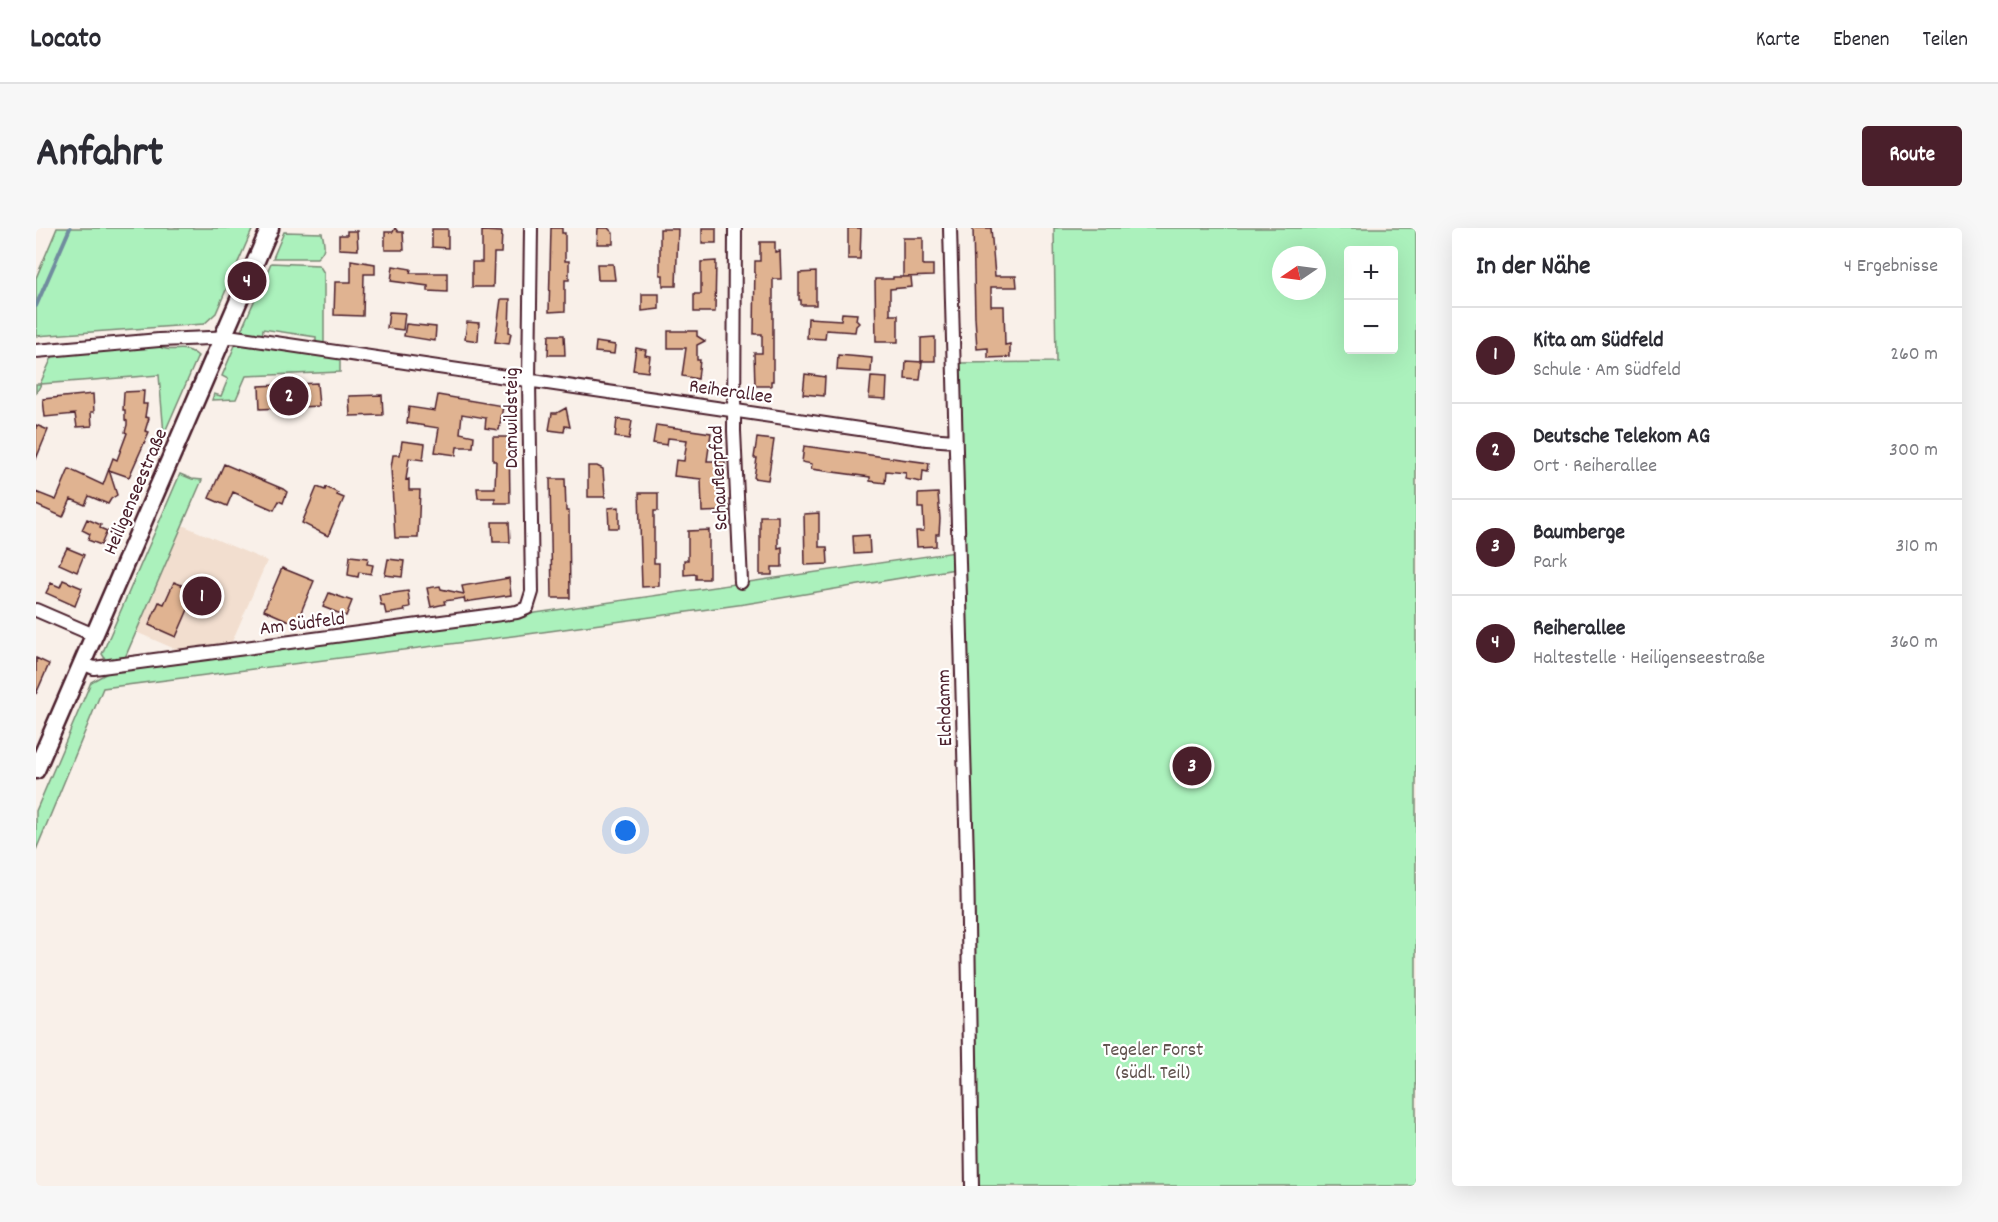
<!DOCTYPE html>
<html lang="de">
<head>
<meta charset="utf-8">
<style>
  :root { --surface:#fff; --page:#f7f7f7; --text:#2b2b33; --muted:#7c7c81; --line:#e1e1e2; --accent:#4a1f2b }
  body { margin:0; font-family:Dekko,sans-serif; background:var(--page); color:var(--text) }
  .controls { position:absolute; right:18px; top:18px; display:grid; overflow:hidden; border-radius:6px; box-shadow:0 6px 24px #0002 }
  .controls button { width:54px; height:54px; display:grid; place-items:center; padding:0; border:0; border-bottom:2px solid var(--line); background:var(--surface); color:var(--text); font:30px sans-serif }
  .compass { position:absolute; left:1236px; top:18px; width:54px; height:54px; border-radius:50%; background:var(--surface); box-shadow:0 6px 24px #0002; rotate:257deg }
  .you { position:absolute; left:590px; top:603px; width:21px; height:21px; margin:-15px; border:4px solid #fff; border-radius:50%; background:#1a73e8; box-shadow:0 0 0 9px #1a73e833 }
  .badge { display:grid; place-items:center; width:39px; height:39px; border-radius:50%; background:var(--accent); color:#fff; font-size:20px; font-weight:700 }
  .pin { position:absolute; translate:-50% -50%; border:3px solid #fff; box-shadow:0 2px 6px #0006 }
  .list { margin:0; padding:0; list-style:none }
  h2 { display:flex; justify-content:space-between; align-items:center; height:78px; margin:0; padding:0 24px; font-size:26px }
  h2 small { font-size:20px; font-weight:400; color:var(--muted) }
  .list li { display:grid; grid-template-columns:39px 1fr auto; gap:18px; align-items:center; box-sizing:border-box; height:96px; padding:0 24px; border-top:2px solid var(--line) }
  .list b { display:block; font-size:22px; white-space:nowrap }
  .list p { margin:0; font-size:20px; white-space:nowrap; color:var(--muted) }
  .list em { font-size:20px; font-style:normal; color:var(--muted) }
  .map { position:relative; flex:none; width:1380px; height:958px; overflow:hidden; border-radius:6px }
  header { display:flex; align-items:center; gap:36px; box-sizing:border-box; height:84px; padding:0 30px; background:var(--surface); border-bottom:2px solid var(--line) }
  header strong { font-size:28px }
  nav { display:flex; gap:33px; margin-inline-start:auto; font-size:21px }
  .intro { display:flex; align-items:center; justify-content:space-between; box-sizing:border-box; height:144px; padding:0 36px }
  h1 { margin:0; font-size:42px }
  .button { padding:15px 27px; border-radius:6px; background:var(--accent); color:#fff; font-size:21px; font-weight:700 }
  main { display:flex; gap:36px; padding:0 36px }
  aside { flex:1; background:var(--surface); border-radius:6px; box-shadow:0 6px 24px #0002 }
  .map>svg:first-child { display:block }
</style>
</head>
<body>
<header>
<strong>Locato</strong>
<nav><a>Karte</a><a>Ebenen</a><a>Teilen</a></nav>
</header>
<div class="intro"><h1>Anfahrt</h1><a class="button">Route</a></div>
<main>
<div class="map">
<svg width="1380" height="958" viewBox="0 0 1380 958">
  <rect width="100%" height="100%" fill="#f9f0e9"/>
  <filter id="ink" filterUnits="userSpaceOnUse"><feTurbulence type="fractalNoise" baseFrequency=".0167" numOctaves="2"/><feDisplacementMap in="SourceGraphic" scale="12" xChannelSelector="R" yChannelSelector="G"/><feConvolveMatrix kernelMatrix="1 2 1 2 8 2 1 2 1" color-interpolation-filters="sRGB"/></filter>
  <g filter="url(#ink)">
    <!-- built -->
    <path fill="#f2decf" d="M146,297L231,333L195,416L146,424L100,404Z"/>
    <!-- green -->
    <path fill="#abf1bc" stroke="#7a8874" stroke-width="1.5" fill-rule="evenodd" d="M21,0H217L180,85L168,96L0,108V50Z
      M1018,0H1380V958H939L923,135L1020,134ZM1312,22H1358V122H1312ZM1245,27H1281V63H1245Z
      M248,4L286,5C289,17 290,22 281,30H237Z
      M235,35L283,37L288,45V119L280,118V109L227,101L226,110L204,105Z
      M200,115L304,130V144L210,148L200,171L176,172L178,166L185,168L192,151L186,148Z
      M120,117C138,128 146,114 162,128L128,206L123,147L5,156L0,166V156H4L18,125Z
      M144,246L156,251L166,252L88,432L71,434L66,426Z
      M919,324V341L709,376L492,406L67,460L0,622V583L55,454L75,443L279,417Z"/>
    <g fill="none" stroke-linecap="round" stroke-linejoin="round">
      <!-- stream -->
      <path stroke="#708c9e" stroke-width="4" d="M0,78L34,0"/>
    </g>
    <!-- building -->
    <path fill="#e0b391" stroke="#4a1f2b" stroke-width="1.5" d="M359,0L362,4H367L368,22H349V4H357Z
      M515,0H526V5H529V33H533V52H529V83L513,84Z
      M562,0H572L577,5V16H561Z
      M666,0H680V15H666Z
      M812,0H825L824,31H812Z
      M937,0H955L959,48H980L981,59H955V78H968L969,117L974,116V129L952,130V120L941,121L939,89Z
      M396,1H412V20L396,19Z
      M624,1H642L640,58H627V47H624Z
      M311,3H321L322,22L303,21V7H311Z
      M446,3L466,4L465,25H458L457,59H436V34H446Z
      M867,10H887V37H897V48L867,49Z
      M724,14H739V24L744,23L745,51H737V153H735V158H719L718,125H726V106H718L719,33H724Z
      M315,32L339,36V46H328L327,88L298,87L299,54H315Z
      M680,33L679,84H658V66H665V34Z
      M561,36H577L579,52H562Z
      M357,38L375,41L374,45H411V64L392,63V58L355,53Z
      M780,44V77H765V72H763V45Z
      M857,49H875L876,59L854,61V87H862V114H840L839,51H857Z
      M606,66H623V81L606,83Z
      M465,71H474L473,104L475,105L473,116L459,114Z
      M353,84L369,85L367,102L351,100Z
      M806,85L821,86L820,92L823,95L820,98L819,104L790,102L789,111L771,110L772,90L805,92Z
      M431,94L443,95L442,113L429,111Z
      M370,96L400,99L399,113L368,108Z
      M632,103H661V108L669,113L661,117V132H664L662,151L646,148L650,120H632Z
      M513,107H528L529,127H512Z
      M899,109V133H885V110Z
      M560,114L579,117L578,126L559,124Z
      M600,120L610,122L609,127L614,128L612,144L597,142Z
      M802,127L836,130L835,144L801,142Z
      M870,133L886,134L884,152L869,151Z
      M769,146L789,149L788,168L767,166Z
      M835,149L851,150L850,171L833,170Z
      M281,155L283,178L224,181L223,158Z
      M108,163L107,176H111L109,189L113,190L109,203L113,204L93,249L73,242L81,267L75,271L72,276L53,268L49,277L35,271L27,289L0,277V264L20,272L33,241L67,257L77,230L81,232L91,205L89,204L91,197V193L89,192V182H87L88,164Z
      M57,166L58,184H55L56,198L41,199L39,186L9,189L7,171Z
      M346,167L347,187L314,188L313,168Z
      M402,167L467,178L463,202L449,200L450,190L426,186L424,205L438,208L437,219H421L420,227L399,224L403,200L371,195L373,179L399,183Z
      M530,180L534,199L529,198L528,204L513,202L516,185H521Z
      M581,191L596,193L593,211L579,209Z
      M0,197L12,202L0,231Z
      M620,197L675,205L671,233H689V245H683V276L693,283L666,284L665,251L638,248L640,232L648,233L651,212L632,210L631,217L617,215Z
      M457,209H473L474,275H459V270H442L441,260H459L460,233H457Z
      M721,210L738,212L732,252L718,250L721,230H718Z
      M366,213L389,216L387,232L373,230L370,252L373,251V262H384L382,310H359L355,240L357,227H364Z
      M768,218L893,235L892,244L887,243L886,254L869,251L870,245L850,243L849,255L834,253V249L775,241L776,236L766,234Z
      M188,236L247,261L251,264L247,275L243,273L238,282L197,264L191,278L173,270Z
      M552,238H561L567,241L569,269H552Z
      M514,251H529L530,283H533L534,370H516Z
      M281,259L289,262L290,259L302,265L301,267L308,270L292,308L266,295Z
      M603,265H622V283H618V335H623V358L606,359Z
      M902,265L904,291L903,306H900V318L881,319L880,303H887L888,301L887,280H882V266Z
      M583,279V300H573L572,280Z
      M783,285V319H791L792,336L769,337L768,286Z
      M724,288H742V320L746,319V339H736V347H724Z
      M51,291L65,297L64,300L71,303L65,317L52,312L54,306L46,302Z
      M456,294H473L474,314H457Z
      M673,302V351H660V346L648,347V332H652V303Z
      M833,307L834,325L818,326L817,308Z
      M31,320L48,327L41,344L23,336Z
      M314,328L332,330L331,336L337,337L335,346L323,344L322,349L312,347Z
      M352,331L368,333L366,349L349,347Z
      M246,340L278,353L260,396L228,382Z
      M473,350L475,367L429,374L428,370L408,373L409,376L395,379L391,360L404,358L405,361L428,366L426,358Z
      M27,352L46,360L39,378L10,365L15,355L24,359Z
      M138,354L160,363L140,409L113,397L123,374L128,376Z
      M372,363L374,379L368,380L369,383L350,386L348,377H345L343,367Z
      M293,365L316,373L310,388L287,379Z
      M0,430L13,436L0,466Z"/>
    <g fill="none" stroke-linecap="round" stroke-linejoin="round">
      <defs>
        <path id="minor" d="M699,0L698,203L705,354
          M914,0L931,632L936,958
          M0,123L123,112L199,109L891,211L919,213
          M0,382L58,407
          M46,435L58,440L481,384L491,380L496,364L493,153L495,0"/>
        <path id="secondary" d="M0,542L234,0"/>
      </defs>
      <!-- minor casing -->
      <use href="#minor" stroke="#4a1f2b" stroke-width="16"/>
      <!-- secondary casing -->
      <use href="#secondary" stroke="#4a1f2b" stroke-width="21"/>
      <!-- minor -->
      <use href="#minor" stroke="#fff" stroke-width="12"/>
      <!-- secondary -->
      <use href="#secondary" stroke="#fff" stroke-width="16"/>
    </g>
  </g>
  <g text-anchor="middle" stroke-width="4.5" stroke-linejoin="round" paint-order="stroke">
    <!-- street labels -->
    <g font-size="20" fill="#4a1f2b" stroke="#fff">
      <text transform="translate(695 162) rotate(8)" y="7">Reiherallee</text>
      <text transform="translate(474 190) rotate(-90)" y="7">Damwildsteig</text>
      <text transform="translate(681 250) rotate(-93)" y="7">Schauflerpfad</text>
      <text transform="translate(98 263) rotate(-67)" y="7">Heiligenseestraße</text>
      <text transform="translate(266 394) rotate(-7)" y="7">Am Südfeld</text>
      <text transform="translate(907 480) rotate(-92)" y="7">Elchdamm</text>
    </g>
    <!-- park labels -->
    <g font-size="20" fill="#62544f" stroke="#fff">
      <text x="1117" y="827">Tegeler Forst<tspan x="1117" dy="23">(südl. Teil)</tspan></text>
    </g>
  </g>
</svg>
<div class="controls">
<button>+</button>
<button>−</button>
</div>
<svg class="compass" viewBox="-18 -18 36 36"><path d="M0-13l5 13h-10z" fill="#e53935"/><path d="M0 13l5-13h-10z" fill="#7c7c81"/></svg>
<div class="you"></div>
<div class="pin badge" style="left:166px;top:368px">1</div>
<div class="pin badge" style="left:253px;top:168px">2</div>
<div class="pin badge" style="left:1156px;top:538px">3</div>
<div class="pin badge" style="left:211px;top:53px">4</div>
</div>
<aside>
<h2>In der Nähe<small>4 Ergebnisse</small></h2>
<ul class="list">
<li><span class="badge">1</span><div><b>Kita am Südfeld</b><p>Schule · Am Südfeld</p></div><em>260 m</em></li>
<li><span class="badge">2</span><div><b>Deutsche Telekom AG</b><p>Ort · Reiherallee</p></div><em>300 m</em></li>
<li><span class="badge">3</span><div><b>Baumberge</b><p>Park</p></div><em>310 m</em></li>
<li><span class="badge">4</span><div><b>Reiherallee</b><p>Haltestelle · Heiligenseestraße</p></div><em>360 m</em></li>
</ul>
</aside>
</main>
</body>
</html>
